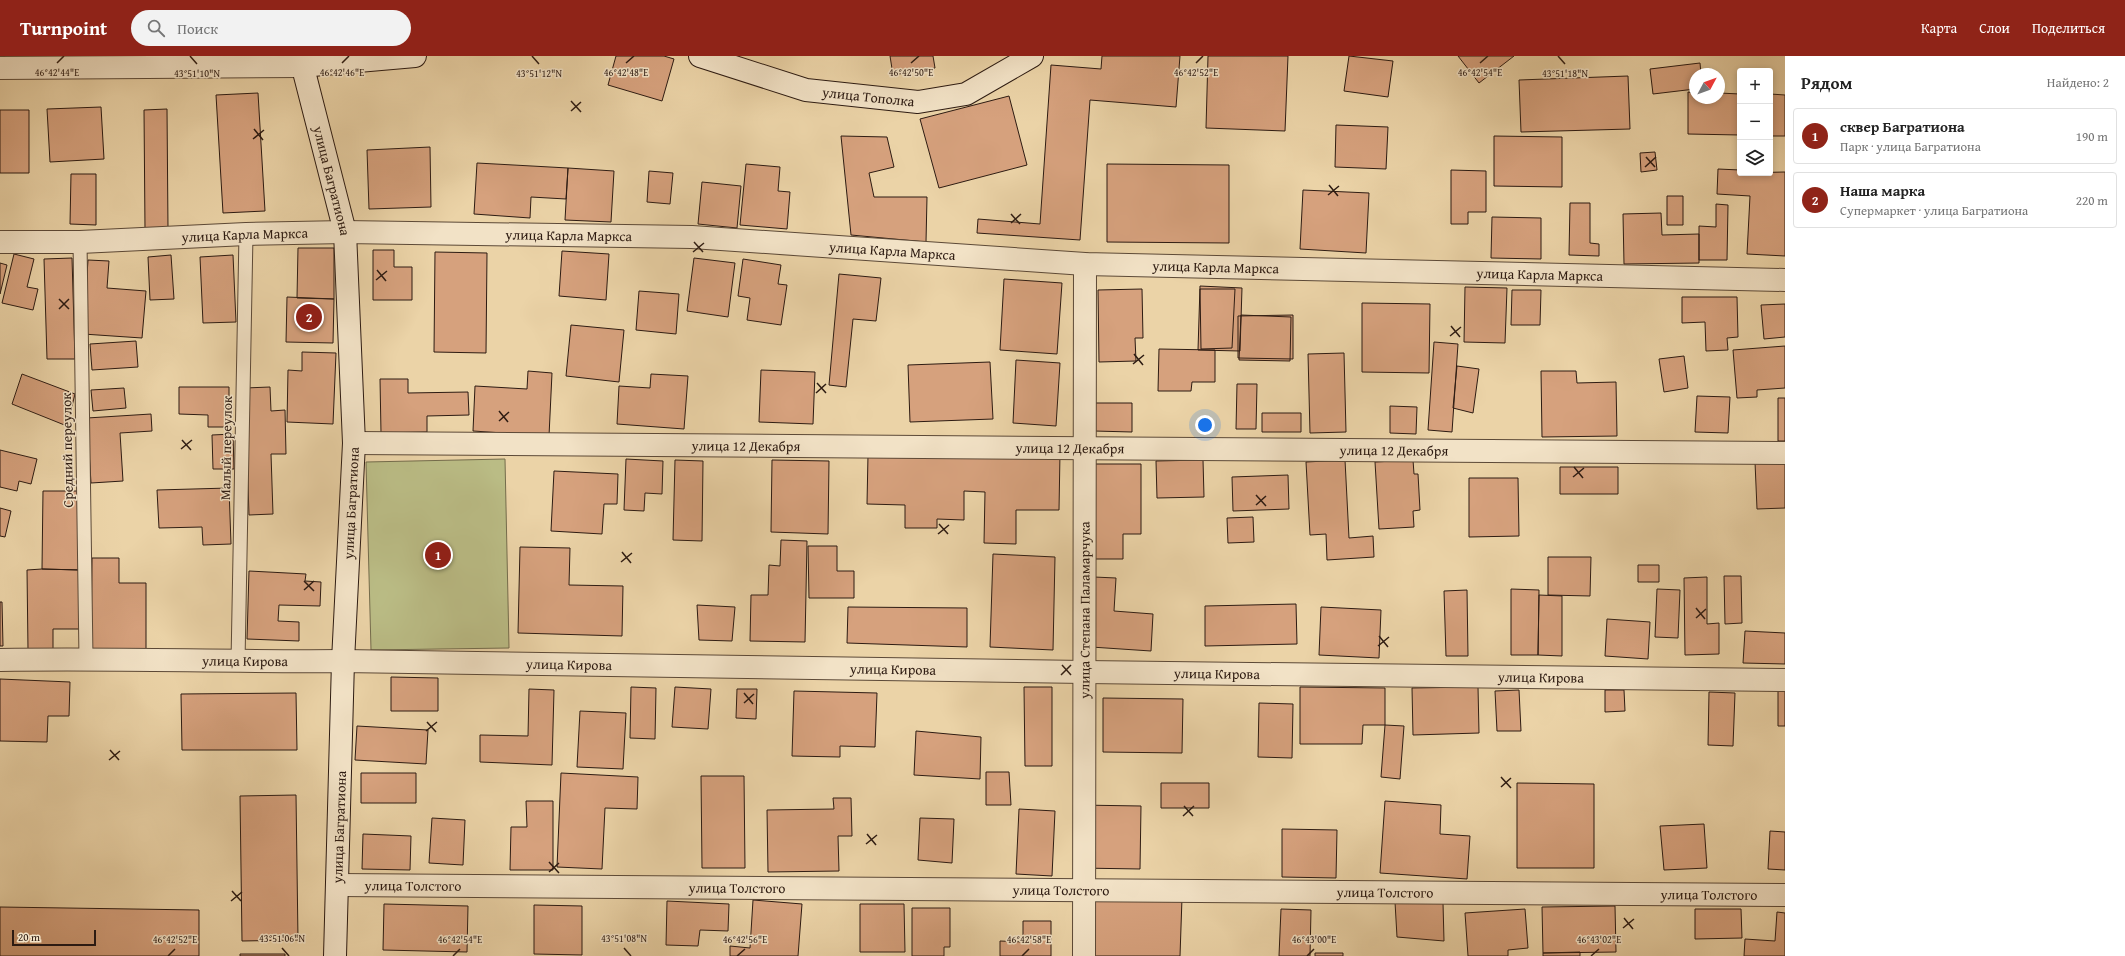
<!DOCTYPE html>
<html lang="ru">
<head>
<meta charset="utf-8">
<style>
  :root { --surface:#fff; --page:#f2f2f2; --text:#222; --muted:#767676; --line:#e0e0e0; --accent:#8f2418 }
  body { margin:0; font-family:"Gentium Book Plus",serif; background:var(--page); color:var(--text) }
  .controls { position:absolute; right:12px; top:12px; display:grid; overflow:hidden; border-radius:4px; box-shadow:0 2px 6px #0003 }
  .controls button { width:36px; height:36px; display:grid; place-items:center; padding:0; border:0; border-bottom:1px solid var(--line); background:var(--surface); color:var(--text); font:20px sans-serif }
  .compass { position:absolute; left:1689px; top:12px; width:36px; height:36px; border-radius:50%; background:var(--surface); box-shadow:0 2px 6px #0003; rotate:49deg }
  .scale { position:absolute; left:12px; bottom:10px; width:84px; box-sizing:border-box; padding-left:4px; border:2px solid #2d1b12; border-top:0; font-size:11px; line-height:14px; white-space:nowrap; color:#2d1b12; -webkit-text-stroke:3px #f2e2c6; paint-order:stroke }
  .you { position:absolute; left:1205px; top:369px; width:14px; height:14px; margin:-10px; border:3px solid #fff; border-radius:50%; background:#1a73e8; box-shadow:0 0 0 6px #1a73e833 }
  .badge { display:grid; place-items:center; width:26px; height:26px; border-radius:50%; background:var(--accent); color:#fff; font-size:13px; font-weight:700 }
  .pin { position:absolute; translate:-50% -50%; border:2px solid #fff; box-shadow:0 1px 4px #0006 }
  .list { margin:0; padding:0; list-style:none }
  h2 { display:flex; justify-content:space-between; align-items:center; height:52px; margin:0; padding:0 16px; font-size:17px }
  h2 small { font-size:13px; font-weight:400; color:var(--muted) }
  .list li { display:grid; grid-template-columns:26px 1fr auto; gap:12px; align-items:center; box-sizing:border-box; height:56px; margin:0 8px 8px; padding:0 8px; border:1px solid var(--line); border-radius:4px }
  .list b { display:block; font-size:15px; white-space:nowrap }
  .list p { margin:0; font-size:13px; white-space:nowrap; color:var(--muted) }
  .list em { font-size:13px; font-style:normal; color:var(--muted) }
  .icon { flex:none; width:22px; height:22px; fill:none; stroke:currentColor; stroke-width:2; stroke-linecap:round; stroke-linejoin:round }
  .map { position:relative; flex:none; width:1785px; height:900px; overflow:hidden }
  header { display:flex; align-items:center; gap:24px; box-sizing:border-box; height:56px; padding:0 20px; background:var(--accent); color:#fff }
  header strong { font-size:19px }
  nav { display:flex; gap:22px; margin-inline-start:auto; font-size:14px }
  .search { width:280px; height:36px; background:var(--page); display:flex; align-items:center; gap:10px; box-sizing:border-box; padding:0 14px; border-radius:22px; color:var(--muted); font-size:15px }
  main { display:flex }
  aside { flex:1; background:var(--surface) }
  .map>svg:first-child { display:block }
</style>
</head>
<body>
<header>
<strong>Turnpoint</strong>
<div class="search"><svg class="icon" aria-label="search" viewBox="0 0 24 24"><circle cx="10" cy="10" r="6"/><path d="M15 15l6 6"/></svg>Поиск</div>
<nav><a>Карта</a><a>Слои</a><a>Поделиться</a></nav>
</header>
<main>
<div class="map">
<svg width="1785" height="900" viewBox="0 0 1785 900">
  <rect width="100%" height="100%" fill="#ebd3a7"/>
  <filter id="stains"><feTurbulence type="fractalNoise" baseFrequency=".005" numOctaves="4"/><feColorMatrix values="0 0 0 0 .2 0 0 0 0 .09 0 0 0 0 .02 0 0 0 .5 -.17"/></filter>
  <radialGradient id="worn" r=".72"><stop offset=".6" stop-color="#630" stop-opacity="0"/><stop offset="1" stop-color="#630" stop-opacity=".3"/></radialGradient>
  <!-- green -->
  <path fill="#babc85" stroke="#746c4c" d="M505,403L509,592L371,594L366,406Z"/>
  <!-- building -->
  <path fill="#d6a17d" stroke="#2d1b12" d="M616,0H664L674,3L662,45L608,29Z
    M890,0H933L935,12L893,19Z
    M1102,0H1180L1176,51L1090,44L1080,184L977,177L978,163L1040,168L1051,9L1101,13Z
    M1208,0H1288L1285,75L1206,72Z
    M1349,0L1393,5L1388,41L1344,35Z
    M1458,0H1514L1479,27Z
    M1700,7L1701,18H1695V33L1653,38L1650,13Z
    M1628,20L1630,73L1521,76L1519,24Z
    M1688,36L1695,37V42H1719V37L1740,38V79L1688,78Z
    M258,37L265,155L223,157L216,39Z
    M1770,38L1785,39V80H1770Z
    M1009,40L1027,109L939,132L920,63Z
    M101,51L104,103L50,106L47,53Z
    M167,53L168,173H145L144,54Z
    M0,54H29V117H0Z
    M1336,69L1388,71L1386,113L1335,111Z
    M841,80L887,81L894,111L869,117L874,141H927L926,186L851,179Z
    M1494,80L1562,81V131L1494,130Z
    M430,91L431,151L369,153L367,94Z
    M1655,96L1657,114L1641,116L1640,97Z
    M477,107L568,112L566,143L531,141L530,162L474,158Z
    M746,108L780,111L778,135L790,136L787,173L740,169Z
    M1107,108L1229,109V187L1107,186Z
    M568,112L614,115L611,166L565,164Z
    M1718,113L1740,114V117L1785,116V200L1747,198L1750,140L1717,138Z
    M1451,114L1486,115V156H1468V168H1451Z
    M649,115L673,117L670,148L647,146Z
    M71,118H96V169L70,168Z
    M702,126L741,130L737,172L698,168Z
    M1303,134L1369,137L1366,197L1300,193Z
    M1667,140H1683V169H1667Z
    M1570,147H1590V187L1599,188V200L1569,199Z
    M1716,148L1728,149L1727,204H1699V170L1716,171Z
    M1661,157L1662,179L1699,178V207L1624,208L1623,158Z
    M1492,161L1541,162V203L1491,202Z
    M298,192H334V243L297,242Z
    M373,194H394V211H412V244H373Z
    M562,195L609,198L606,244L559,240Z
    M435,196L487,197L486,297L434,296Z
    M14,198L34,203L27,231L38,233L33,254L2,247Z
    M171,199L174,243L150,244L148,201Z
    M233,199L236,266L203,267L200,201Z
    M72,202L75,303H47L44,203Z
    M694,202L735,207L728,261L687,255Z
    M743,203L781,209L778,228L787,229L781,269L747,264L750,242L738,240Z
    M88,204L109,205L107,232L146,235L142,282L83,278Z
    M0,207L7,209L0,238Z
    M839,218L881,222L876,265L853,263L846,331L829,329Z
    M1004,223L1062,227L1057,298L1000,294Z
    M1200,230L1242,232L1240,295L1198,294Z
    M1465,231L1507,232L1505,287L1464,286Z
    M1142,233L1143,282H1135L1136,305L1099,306L1098,234Z
    M1200,233H1235L1232,292L1201,293Z
    M1512,234H1541L1540,269H1511Z
    M639,235L679,238L676,278L636,274Z
    M287,241L334,243L333,287L286,286Z
    M1682,241H1737L1738,281L1727,282L1728,294L1706,295L1705,266L1682,267Z
    M1362,247L1430,248L1429,317L1362,316Z
    M1785,248V281L1764,283L1761,249Z
    M1241,259L1291,261L1290,305L1239,304Z
    M1293,259V303L1238,302V260Z
    M571,269L624,274L619,326L566,320Z
    M136,285L138,311L92,314L90,288Z
    M1434,286L1458,288L1452,376L1428,374Z
    M1785,290V332L1757,334V341L1737,342L1733,294Z
    M1159,293L1215,294V326H1192L1191,335H1158Z
    M302,296L336,297L333,368L287,366L288,314L302,315Z
    M1344,297L1346,376L1310,377L1308,298Z
    M1684,300L1688,332L1664,336L1659,303Z
    M1016,304L1060,307L1056,370L1013,367Z
    M990,306L993,363L910,366L908,309Z
    M1457,310L1479,313L1473,357L1453,352Z
    M761,314L815,316L813,368L759,366Z
    M528,315L552,317L549,380L473,375L475,330L527,333Z
    M1541,315H1576L1577,327L1616,326L1617,380L1542,381Z
    M22,318L75,338L67,370L12,348Z
    M651,318L688,320L684,373L617,368L619,330L650,332Z
    M380,323H408V337L468,336L469,359L427,360V376L381,377Z
    M1237,328H1257L1256,373H1236Z
    M179,331H229V371H208V359L179,358Z
    M270,331L271,355L285,354L286,398H271L273,458L249,459L245,332Z
    M124,332L126,352L93,355L91,334Z
    M1697,340L1730,341L1728,377L1695,376Z
    M1778,342H1785V385H1778Z
    M1094,347H1132V376L1094,375Z
    M1390,350L1417,351L1416,378L1390,377Z
    M1262,357H1301V376H1262Z
    M151,358L152,375L120,377L123,425L91,427L87,362Z
    M233,378L234,413H213L212,379Z
    M0,394L37,403L31,428L19,425L17,435L0,431Z
    M1060,397L1059,454H1016V488L984,487L985,436L964,435V464L937,463V472H905V449L867,448L868,399Z
    M626,403L663,405L662,438L645,437L644,455L624,454Z
    M675,404L703,405L702,485L673,484Z
    M772,404L829,405L828,478L771,476Z
    M1203,404L1204,441L1157,442L1156,405Z
    M1345,404L1349,482L1373,480L1374,501L1327,504L1326,478L1310,479L1306,406Z
    M1413,404L1414,418H1418L1420,454L1413,455L1414,471L1379,473L1375,406Z
    M1785,405V452L1757,453L1755,406Z
    M1090,408H1141V478H1123V503H1090Z
    M1560,411H1618V438H1560Z
    M554,415L618,418L617,448H604L602,478L551,475Z
    M1288,419L1289,453L1233,455L1232,421Z
    M1469,422H1518L1519,480L1469,481Z
    M229,432L231,488L203,489L202,471L159,472L157,434Z
    M43,435H80V514L42,513Z
    M0,452L11,455L5,481L0,480Z
    M1253,461L1254,486L1228,487L1227,462Z
    M781,484L807,485L805,586L750,585L751,539H768L769,509L780,510Z
    M808,490H837V515H854V542H809Z
    M520,491L570,492L569,529L623,530L622,580L518,577Z
    M993,498L1055,501L1053,594L990,591Z
    M1548,501H1591L1590,540L1548,539Z
    M92,502H119V527H146V594H91Z
    M1638,509H1659V526H1638Z
    M42,513L80,514V573H53V594H28L27,514Z
    M249,515L306,518L305,525L321,526L320,550L279,549L278,565L299,566V585L247,583Z
    M1724,520H1741L1742,567L1725,568Z
    M1094,521L1116,522L1114,555L1153,558L1151,595L1091,591Z
    M1707,521V568L1719,567V598L1685,599L1684,522Z
    M1511,533L1539,534L1538,599H1511Z
    M1657,533L1680,534L1678,582L1655,581Z
    M1467,534L1468,600H1446L1444,535Z
    M1539,539L1562,540V600L1538,599Z
    M0,546H2L3,590H0Z
    M1296,548L1297,588L1205,590V550Z
    M697,549L735,551L732,585L699,584Z
    M848,551L967,552V591L847,587Z
    M1321,551L1381,554L1379,602L1319,599Z
    M1607,563L1650,566L1648,603L1605,600Z
    M1745,575L1785,577V608L1743,607Z
    M391,621L438,622V655H391Z
    M0,623L70,626L69,660H48L47,686L0,685Z
    M631,631L656,632L655,683L630,682Z
    M675,631L711,633L708,673L672,671Z
    M1024,631H1052V710H1025Z
    M1300,631L1385,632V669H1363L1362,688H1300Z
    M1478,631L1479,677L1413,679L1412,632Z
    M529,633L554,634L552,709L480,706V679L528,680Z
    M737,633H757L756,663L736,662Z
    M1519,634L1521,675H1497L1495,635Z
    M1605,634H1624L1625,655L1605,656Z
    M794,635L877,637L875,691L840,690V701L792,700Z
    M1778,635H1785V670H1778Z
    M1709,636L1735,637L1733,690L1708,689Z
    M296,637L297,694H182L181,638Z
    M1103,642L1183,643L1182,697L1103,696Z
    M1259,647L1293,648L1292,702L1258,701Z
    M580,655L626,657L623,713L577,711Z
    M1385,669L1404,670L1400,723L1381,721Z
    M357,670L428,674L426,708L355,704Z
    M916,675L981,681L980,723L914,719Z
    M986,716H1009L1011,749H986Z
    M361,717H416V747H361Z
    M561,717L638,721L637,753L605,752L602,813L557,811Z
    M701,720H744L745,812H702Z
    M1161,727H1209V752H1161Z
    M1517,727L1594,728V812H1517Z
    M296,739L298,884L242,885L240,740Z
    M833,742H851L852,780H838L839,815L768,816L767,754L834,753Z
    M526,745H553V814H510L511,771H527Z
    M1385,745L1441,749L1440,778L1470,780L1467,823L1380,817Z
    M1079,749L1141,750L1140,813L1079,812Z
    M1019,753L1055,755L1052,820L1016,818Z
    M432,762L465,764L463,809L429,807Z
    M920,762L954,763L952,807L918,804Z
    M1704,768L1707,812L1664,814L1660,770Z
    M1282,773L1337,774L1336,822L1282,821Z
    M1770,775L1785,776V814L1768,813Z
    M363,778L411,780L410,814L362,813Z
    M1103,840L1182,842L1180,900H1086L1087,852Z
    M753,844L802,848L798,900H730V890L750,892Z
    M667,845L729,848L728,875L700,874L698,890L666,889Z
    M1395,846L1443,847L1444,885L1397,881Z
    M384,848L468,850L467,896L383,894Z
    M860,848H904L905,896H860Z
    M534,849L582,850V899L534,898Z
    M1615,850L1616,896L1543,897L1542,851Z
    M0,851L199,854V900H0Z
    M912,852H950V891H944V900H912Z
    M1281,853L1311,854L1310,900H1279Z
    M1525,853L1528,892L1508,894V900H1468L1465,857Z
    M1695,853H1741L1742,882L1695,883Z
    M1777,856L1785,857V900H1744L1745,883L1775,885Z
    M1023,865H1051V900H1000V885L1023,886Z
    M1580,896V900H1543V897Z
    M1315,897H1343V900H1315Z
    M240,898H285V900H240Z"/>
  <g fill="none" stroke-linecap="round" stroke-linejoin="round">
    <defs>
      <path id="lane" d="M80,186L86,602
        M238,606L246,178"/>
      <g id="street">
        <path d="M0,12L301,10"/>
        <path id="s1" d="M0,186H80L246,178L345,176L692,181L1085,208L1785,224"/>
        <path id="s2" d="M354,387L1785,397"/>
        <path id="s3" d="M0,604C115,602 229,606 343,605L1085,616L1785,624"/>
        <path id="s4" d="M337,829L1785,839"/>
        <path id="s5" d="M1084,900L1085,208"/>
      </g>
      <g id="secondary">
        <path id="s6" d="M300,0L345,176L354,387L343,605L335,900"/>
        <path id="s7" d="M700,0L806,34L918,46L966,38L1032,0"/>
        <path d="M301,10L415,0"/>
      </g>
    </defs>
    <!-- lane casing -->
    <use href="#lane" stroke="#5c4937" stroke-width="15"/>
    <!-- street casing -->
    <use href="#street" stroke="#5c4937" stroke-width="24"/>
    <!-- secondary casing -->
    <use href="#secondary" stroke="#2d1b12" stroke-width="24"/>
    <!-- lane -->
    <use href="#lane" stroke="#f2e2c6" stroke-width="13"/>
    <!-- street -->
    <use href="#street" stroke="#f2e2c6" stroke-width="22"/>
    <!-- secondary -->
    <use href="#secondary" stroke="#f2e2c6" stroke-width="22"/>
  </g>
  <!-- ticks -->
  <path fill="none" stroke="#2d1b12" stroke-width="1.5" d="M190,0L197,8M532,0L539,8M1558,0L1565,8M57,7L64,0M342,7L349,0M626,7L634,0M911,7L919,0M1196,7L1203,0M1480,7L1488,0M571,45L581,56M571,55L581,46M254,73L263,84M253,83L264,74M1646,101L1655,111M1645,111L1656,101M1329,129L1338,140M1328,139L1339,130M1011,158L1020,168M1011,167L1021,158M694,186L703,196M693,196L704,187M377,214L386,225M376,224L387,215M59,243L69,253M59,253L69,243M1451,270L1460,281M1450,280L1461,271M1134,298L1143,309M1133,308L1144,299M817,327L826,337M816,337L826,328M499,355L508,366M499,365L509,356M182,384L191,394M181,393L192,384M1574,411L1583,422M1573,421L1584,412M1256,439L1266,450M1256,449L1266,440M939,468L948,478M938,478L949,469M622,496L631,507M621,506L632,497M304,525L314,535M304,534L314,525M1696,552L1705,563M1696,562L1706,553M1379,580L1388,591M1378,590L1389,581M1062,609L1071,619M1061,619L1071,609M744,637L753,648M744,647L754,638M427,666L436,676M426,675L437,666M110,694L119,704M109,704L120,695M1501,721L1511,732M1501,731L1511,722M1184,750L1193,760M1183,760L1194,750M867,778L876,789M866,788L877,779M549,806L559,817M549,816L559,807M232,835L241,845M231,845L242,836M1624,862L1633,873M1623,872L1634,863M282,892L289,900M624,892L631,900M168,900L175,893M453,900L460,893M737,900L745,893M1022,900L1029,893M1307,900L1314,893M1591,900L1599,893"/>
  <g text-anchor="middle" stroke-width="3" stroke-linejoin="round" paint-order="stroke">
    <!-- street labels -->
    <g font-size="14" fill="#2d1b12" stroke="#f2e2c6">
      <text dy="5" stroke="none"><textPath href="#s7" startOffset="174">улица Тополка</textPath></text>
      <text dy="5" stroke="none"><textPath href="#s6" startOffset="129">улица Багратиона</textPath></text>
      <text dy="5" stroke="none"><textPath href="#s1" startOffset="245">улица Карла Маркса</textPath></text>
      <text dy="5" stroke="none"><textPath href="#s1" startOffset="569">улица Карла Маркса</textPath></text>
      <text dy="5" stroke="none"><textPath href="#s1" startOffset="893">улица Карла Маркса</textPath></text>
      <text dy="5" stroke="none"><textPath href="#s1" startOffset="1217">улица Карла Маркса</textPath></text>
      <text dy="5" stroke="none"><textPath href="#s1" startOffset="1541">улица Карла Маркса</textPath></text>
      <text dy="5" stroke="none"><textPath href="#s2" startOffset="392">улица 12 Декабря</textPath></text>
      <text transform="translate(226 392) rotate(-89)" y="5">Малый переулок</text>
      <text dy="5" stroke="none"><textPath href="#s2" startOffset="716">улица 12 Декабря</textPath></text>
      <text transform="translate(67 394) rotate(-91)" y="5">Средний переулок</text>
      <text dy="5" stroke="none"><textPath href="#s2" startOffset="1040">улица 12 Декабря</textPath></text>
      <text transform="translate(351 447) rotate(-87)" y="5">улица Багратиона</text>
      <text dy="5" stroke="none"><textPath href="#s5" startOffset="346">улица Степана Паламарчука</textPath></text>
      <text dy="5" stroke="none"><textPath href="#s3" startOffset="245">улица Кирова</textPath></text>
      <text dy="5" stroke="none"><textPath href="#s3" startOffset="569">улица Кирова</textPath></text>
      <text dy="5" stroke="none"><textPath href="#s3" startOffset="893">улица Кирова</textPath></text>
      <text dy="5" stroke="none"><textPath href="#s3" startOffset="1217">улица Кирова</textPath></text>
      <text dy="5" stroke="none"><textPath href="#s3" startOffset="1541">улица Кирова</textPath></text>
      <text transform="translate(339 771) rotate(-88)" y="5">улица Багратиона</text>
      <text dy="5" stroke="none"><textPath href="#s4" startOffset="76">улица Толстого</textPath></text>
      <text dy="5" stroke="none"><textPath href="#s4" startOffset="400">улица Толстого</textPath></text>
      <text dy="5" stroke="none"><textPath href="#s4" startOffset="724">улица Толстого</textPath></text>
      <text dy="5" stroke="none"><textPath href="#s4" startOffset="1048">улица Толстого</textPath></text>
      <text dy="5" stroke="none"><textPath href="#s4" startOffset="1372">улица Толстого</textPath></text>
    </g>
  </g>
  <g font-size="10" text-anchor="middle" fill="#2d1b12" stroke="#f2e2c6" stroke-width="3" stroke-linejoin="round" paint-order="stroke">
    <text x="57" y="20">46°42'44"E</text>
    <text x="342" y="20">46°42'46"E</text>
    <text x="626" y="20">46°42'48"E</text>
    <text x="911" y="20">46°42'50"E</text>
    <text x="1196" y="20">46°42'52"E</text>
    <text x="1480" y="20">46°42'54"E</text>
    <text x="197" y="21">43°51'10"N</text>
    <text x="539" y="21">43°51'12"N</text>
    <text x="1565" y="21">43°51'18"N</text>
    <text x="282" y="886">43°51'06"N</text>
    <text x="624" y="886">43°51'08"N</text>
    <text x="175" y="887">46°42'52"E</text>
    <text x="460" y="887">46°42'54"E</text>
    <text x="745" y="887">46°42'56"E</text>
    <text x="1029" y="887">46°42'58"E</text>
    <text x="1314" y="887">46°43'00"E</text>
    <text x="1599" y="887">46°43'02"E</text>
  </g>
  <rect width="100%" height="100%" filter="url(#stains)"/>
  <rect width="100%" height="100%" fill="url(#worn)"/>
</svg>
<div class="controls">
<button>+</button>
<button>−</button>
<button><svg class="icon" aria-label="layers" viewBox="0 0 24 24"><path d="M12 4l9 5-9 5-9-5zM3 14l9 5 9-5"/></svg></button>
</div>
<svg class="compass" viewBox="-18 -18 36 36"><path d="M0-13l5 13h-10z" fill="#e53935"/><path d="M0 13l5-13h-10z" fill="#767676"/></svg>
<div class="scale">20 m</div>
<div class="you"></div>
<div class="pin badge" style="left:438px;top:499px">1</div>
<div class="pin badge" style="left:309px;top:261px">2</div>
</div>
<aside>
<h2>Рядом<small>Найдено: 2</small></h2>
<ul class="list">
<li><span class="badge">1</span><div><b>сквер Багратиона</b><p>Парк · улица Багратиона</p></div><em>190 m</em></li>
<li><span class="badge">2</span><div><b>Наша марка</b><p>Супермаркет · улица Багратиона</p></div><em>220 m</em></li>
</ul>
</aside>
</main>
</body>
</html>
